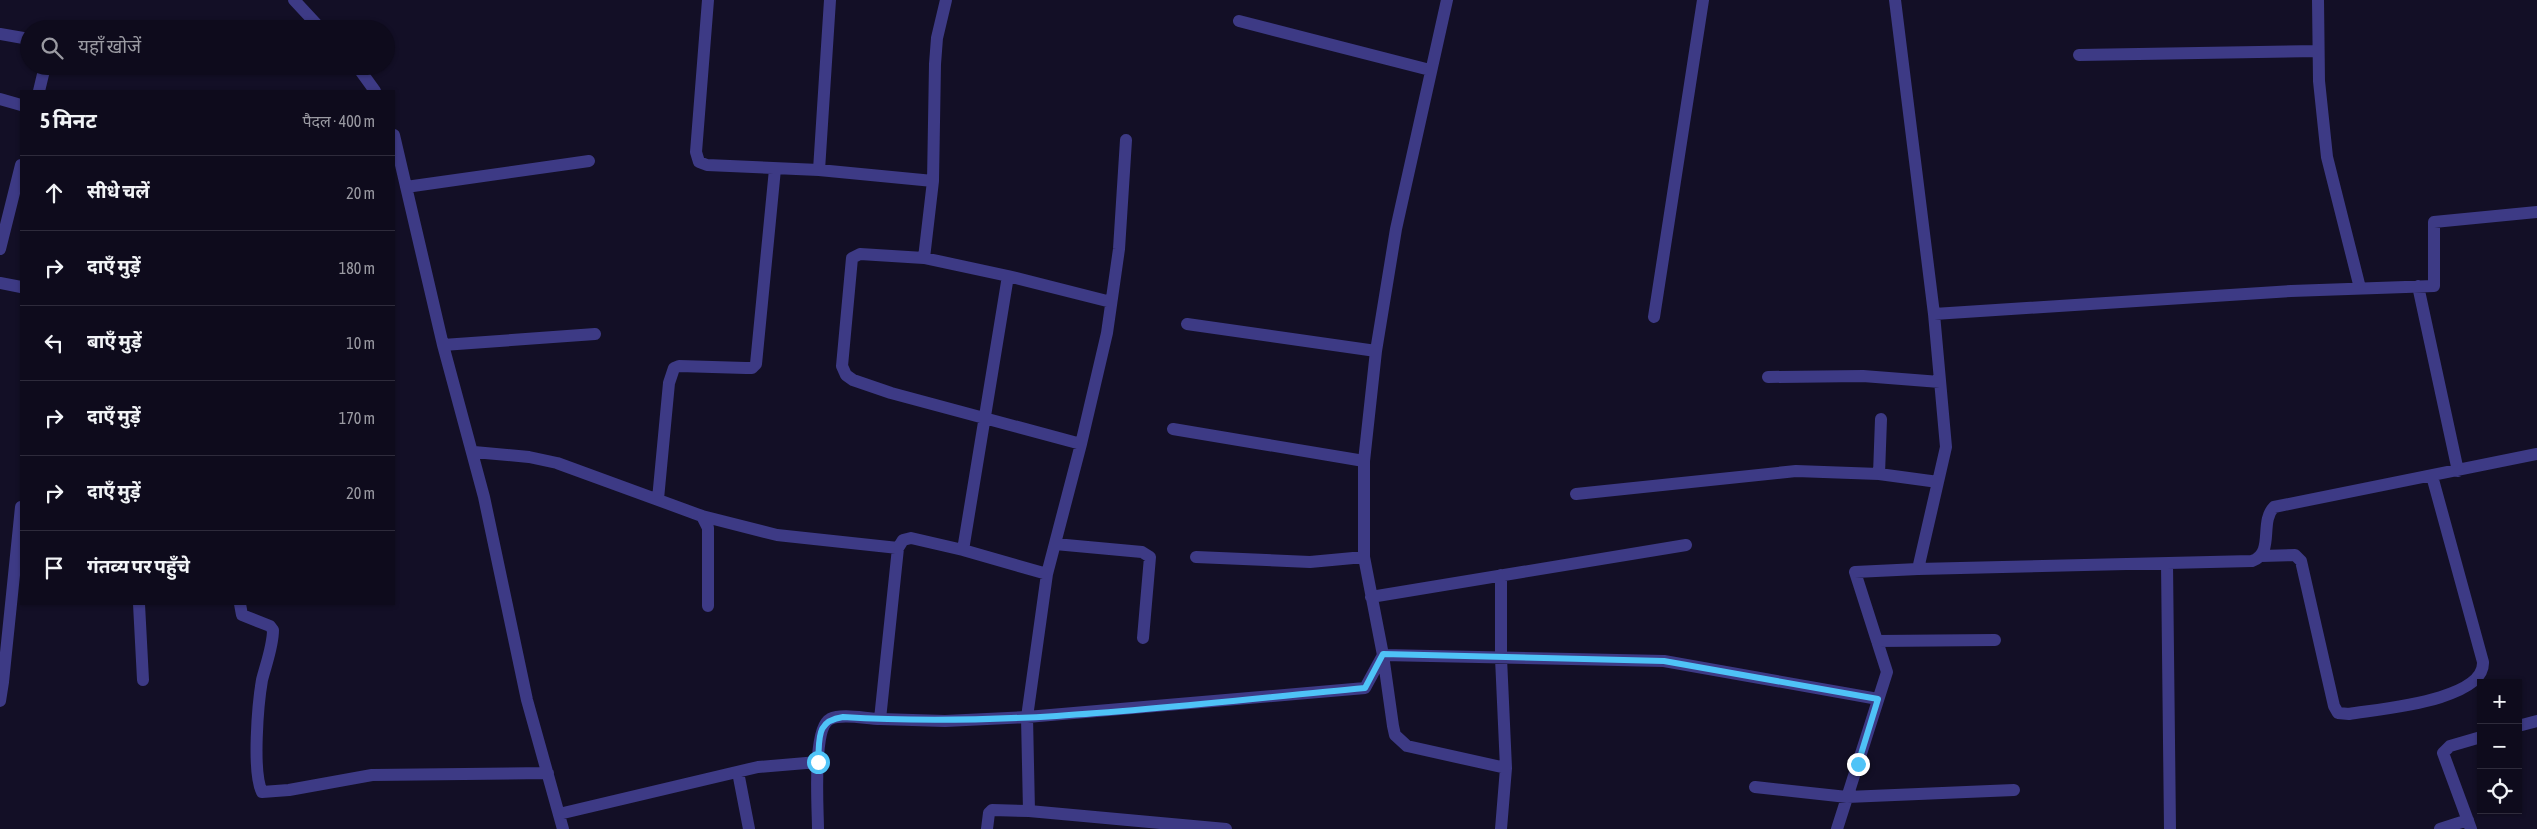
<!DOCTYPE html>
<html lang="hi">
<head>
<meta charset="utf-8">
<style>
  :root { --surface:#0e0b1c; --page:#1c1929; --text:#f1f3f6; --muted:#9b9ba3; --line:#2e2b3b }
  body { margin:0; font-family:"Asap Condensed","Noto Sans Devanagari",sans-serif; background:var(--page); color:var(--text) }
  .controls { position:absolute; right:15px; bottom:15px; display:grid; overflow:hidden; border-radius:0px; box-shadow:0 1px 4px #0004 }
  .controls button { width:45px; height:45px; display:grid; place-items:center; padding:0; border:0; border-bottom:1px solid var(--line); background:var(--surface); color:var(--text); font:25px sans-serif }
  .stop { position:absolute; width:15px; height:15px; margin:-11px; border:4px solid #4fc3f7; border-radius:50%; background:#fff }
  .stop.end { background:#4fc3f7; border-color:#fff; box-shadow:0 1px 5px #0008 }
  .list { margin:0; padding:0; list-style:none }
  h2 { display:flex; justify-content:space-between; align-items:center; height:65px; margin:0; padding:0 20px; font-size:21px }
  h2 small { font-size:16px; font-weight:400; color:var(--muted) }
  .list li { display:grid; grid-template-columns:32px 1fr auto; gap:15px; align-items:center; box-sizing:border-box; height:75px; padding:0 20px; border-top:1px solid var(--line) }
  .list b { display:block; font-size:19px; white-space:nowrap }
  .list em { font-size:16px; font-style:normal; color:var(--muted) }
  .icon { flex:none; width:28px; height:28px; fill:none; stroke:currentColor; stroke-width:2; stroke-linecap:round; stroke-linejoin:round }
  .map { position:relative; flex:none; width:2537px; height:829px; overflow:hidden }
  .search { position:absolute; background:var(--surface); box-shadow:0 1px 4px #0004; left:20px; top:20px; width:375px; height:55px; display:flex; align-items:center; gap:12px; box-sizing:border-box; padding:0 18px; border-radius:28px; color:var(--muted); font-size:19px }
  .panel { position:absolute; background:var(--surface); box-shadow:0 1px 4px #0004; left:20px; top:90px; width:375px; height:515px; border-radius:0px }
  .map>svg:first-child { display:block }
</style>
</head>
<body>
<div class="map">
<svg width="2537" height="829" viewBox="0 0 2537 829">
  <rect width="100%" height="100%" fill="#130f26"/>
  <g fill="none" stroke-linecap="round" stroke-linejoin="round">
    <!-- minor -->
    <path stroke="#3d3a85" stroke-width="12" d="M294,0L321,29
      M708,0L696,152L699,162L707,165L819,170L933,181L924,258L1008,276L963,550L911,538L903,540L898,548L880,719C866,719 843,713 830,719C812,728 818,809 818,829
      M1447,0L1396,229L1376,351L1364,461V557L1383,655L1393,726L1395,735L1407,746L1506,768
      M2318,0L2319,81L2327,157L2360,288
      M1239,21L1430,70
      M0,34L29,39
      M2079,55L2318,51
      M357,66L375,91
      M39,91L45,66
      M0,99L21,105
      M394,135L443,345L484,497L527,700L563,829
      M819,170L830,0
      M933,181L935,64L937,38L946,0
      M406,187L589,161
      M0,249L21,165
      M924,258L860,254L852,258L842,366L846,375L853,380L891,393L1081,444L1047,574L1027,717L1365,688L1383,655L1664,661L1878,699
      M1008,276L1111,302
      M0,283L21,287
      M2418,286L2458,471
      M1934,314L2291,291L2434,286V222L2537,212
      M1654,317L1703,0
      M1187,324L1376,351
      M443,345L595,334
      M1768,377L1863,376L1940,382
      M1173,429L1364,461
      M1081,444L1107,333L1119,249L1126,140
      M474,452L529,457L557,463L702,516L708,528V606
      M1879,474L1881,419
      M1576,494L1796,471L1879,474L1938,482
      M658,499L669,383L674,368L679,366L746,368H752L756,364L775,169
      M702,516L777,535L898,548
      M1055,544L1142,552L1150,557L1143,638
      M963,550L1047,574
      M2261,556L2295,555L2301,561L2334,706L2338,713L2349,714C2377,709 2485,701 2483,662L2432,476
      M1196,557L1310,562L1364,557
      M2167,564L2170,829
      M1918,569L2252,561C2275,553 2259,522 2274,507L2537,454
      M1371,597L1686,545
      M139,604L143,680
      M240,604L242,615L270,626L273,630C273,646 266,664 262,680C258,703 252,772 262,792L289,790L372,775L548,773
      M1877,641L1995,640
      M0,682H3L21,507
      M0,701L3,682
      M880,719L945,721L1027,717L1029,811
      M2518,726L2537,721
      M738,772L749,829
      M1755,787L1847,797L2014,790
      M559,814L758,767L818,762
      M987,829L989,813L992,810L1029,811L1226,829
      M1501,829L1506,768L1501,658V575
      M1837,829L1887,672L1855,572L1918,569L1946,447L1934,314L1895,0
      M2440,829L2468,820
      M2471,829L2443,753L2450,746L2481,737"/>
  </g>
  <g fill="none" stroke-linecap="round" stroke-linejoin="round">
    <!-- route -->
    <path stroke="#4fc3f7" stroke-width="6" d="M818,762C820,739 815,721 843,717C1017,728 1192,704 1365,688L1383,654L1664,661L1878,699L1858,764"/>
  </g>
</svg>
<div class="controls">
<button>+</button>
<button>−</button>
<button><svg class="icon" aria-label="locate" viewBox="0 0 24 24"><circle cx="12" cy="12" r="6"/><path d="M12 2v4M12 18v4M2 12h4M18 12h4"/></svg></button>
</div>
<div class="stop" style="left:818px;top:762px"></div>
<div class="stop end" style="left:1858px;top:764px"></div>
<div class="search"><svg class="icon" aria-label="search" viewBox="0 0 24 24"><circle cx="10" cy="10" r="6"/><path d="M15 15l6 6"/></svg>यहाँ खोजें</div>
<section class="panel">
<h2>5 मिनट<small>पैदल · 400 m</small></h2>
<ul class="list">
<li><svg class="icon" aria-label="ahead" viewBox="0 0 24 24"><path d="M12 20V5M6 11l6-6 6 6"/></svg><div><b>सीधे चलें</b></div><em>20 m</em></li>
<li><svg class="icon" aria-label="right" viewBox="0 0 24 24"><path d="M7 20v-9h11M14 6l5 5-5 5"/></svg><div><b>दाएँ मुड़ें</b></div><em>180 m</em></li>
<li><svg class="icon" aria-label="left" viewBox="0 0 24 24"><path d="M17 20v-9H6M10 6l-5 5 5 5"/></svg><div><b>बाएँ मुड़ें</b></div><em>10 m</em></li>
<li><svg class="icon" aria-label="right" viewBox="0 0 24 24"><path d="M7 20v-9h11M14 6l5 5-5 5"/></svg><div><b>दाएँ मुड़ें</b></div><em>170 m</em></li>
<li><svg class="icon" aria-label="right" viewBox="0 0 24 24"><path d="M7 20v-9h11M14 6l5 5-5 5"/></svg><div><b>दाएँ मुड़ें</b></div><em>20 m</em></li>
<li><svg class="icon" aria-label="arrive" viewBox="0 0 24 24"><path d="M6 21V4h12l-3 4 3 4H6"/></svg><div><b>गंतव्य पर पहुँचे</b></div></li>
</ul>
</section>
</div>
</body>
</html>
